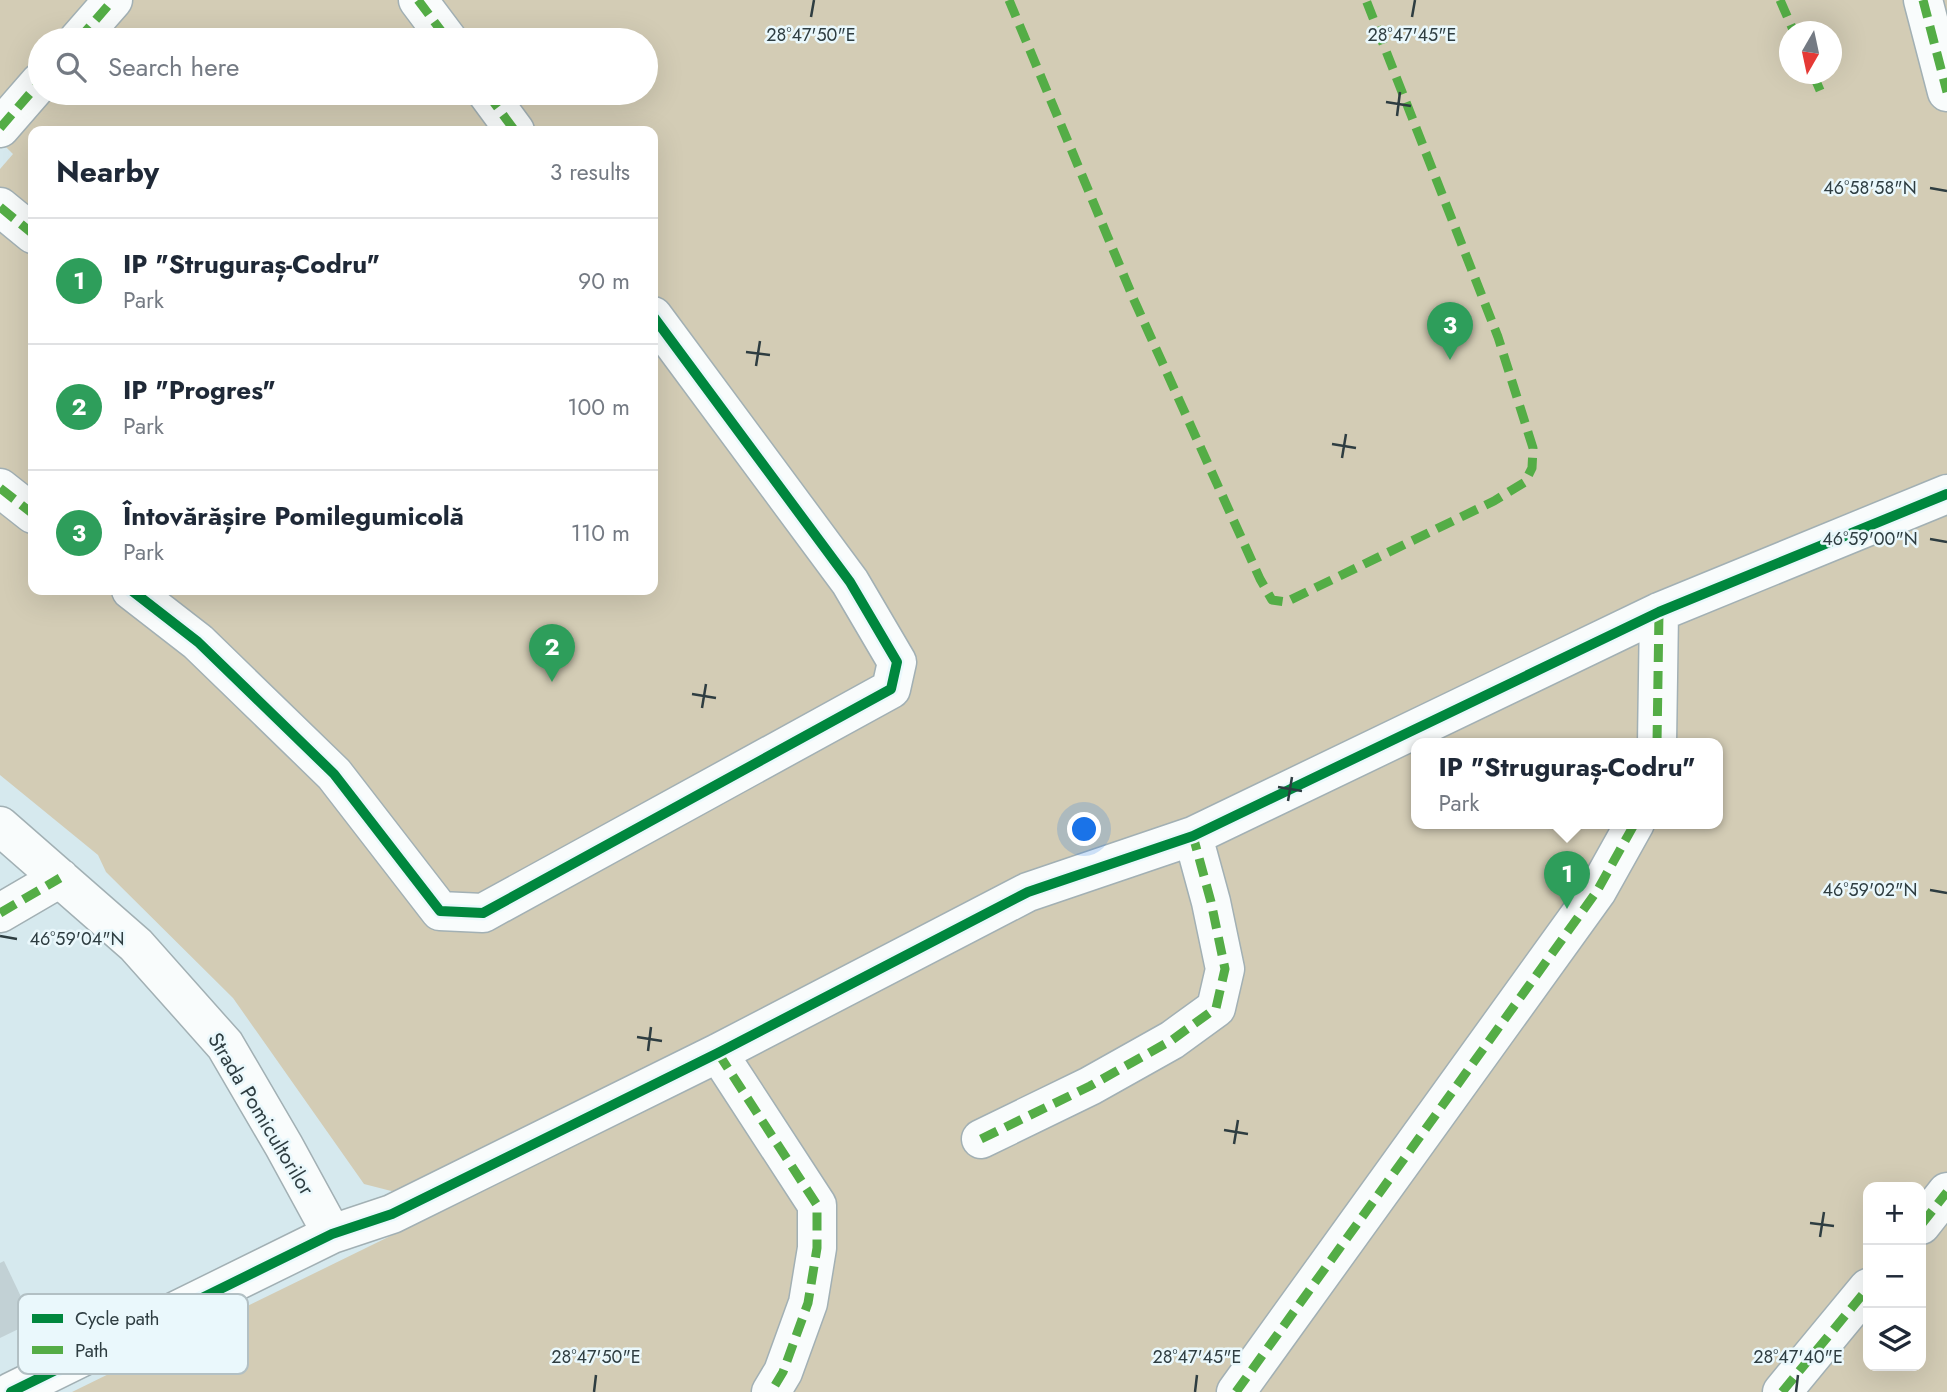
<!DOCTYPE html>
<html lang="en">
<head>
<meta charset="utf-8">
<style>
  :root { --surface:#fff; --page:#f2f2f3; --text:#1f2937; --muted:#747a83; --line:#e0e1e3; --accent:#1a73e8 }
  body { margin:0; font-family:Jost,sans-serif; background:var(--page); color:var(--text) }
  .controls { position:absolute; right:21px; bottom:21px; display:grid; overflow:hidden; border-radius:14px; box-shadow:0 7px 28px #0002 }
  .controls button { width:63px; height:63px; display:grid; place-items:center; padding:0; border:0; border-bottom:2px solid var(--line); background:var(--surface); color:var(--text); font:35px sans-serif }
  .compass { position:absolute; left:1779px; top:21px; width:63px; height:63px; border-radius:50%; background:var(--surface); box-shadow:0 7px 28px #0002; rotate:189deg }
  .you { position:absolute; left:1085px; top:830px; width:24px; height:24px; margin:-18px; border:5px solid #fff; border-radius:50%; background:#1a73e8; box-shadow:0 0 0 10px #1a73e833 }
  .badge { display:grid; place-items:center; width:46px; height:46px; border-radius:50%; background:var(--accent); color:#fff; font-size:23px; font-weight:700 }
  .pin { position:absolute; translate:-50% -58px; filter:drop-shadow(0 2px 4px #0008) }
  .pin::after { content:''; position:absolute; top:37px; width:24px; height:21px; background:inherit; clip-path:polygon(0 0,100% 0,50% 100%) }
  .popup { position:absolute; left:1411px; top:738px; width:312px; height:91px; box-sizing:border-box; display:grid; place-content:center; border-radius:14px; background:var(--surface); filter:drop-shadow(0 2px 5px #0005); font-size:23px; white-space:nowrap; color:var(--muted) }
  .popup b { font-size:26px; color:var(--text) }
  .popup::after { content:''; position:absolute; left:50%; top:100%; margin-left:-14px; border:14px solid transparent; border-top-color:var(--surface) }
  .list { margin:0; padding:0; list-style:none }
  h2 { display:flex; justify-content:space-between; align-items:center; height:91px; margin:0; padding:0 28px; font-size:30px }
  h2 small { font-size:23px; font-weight:400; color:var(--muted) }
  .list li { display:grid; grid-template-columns:46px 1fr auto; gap:21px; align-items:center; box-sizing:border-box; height:126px; padding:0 28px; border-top:2px solid var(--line) }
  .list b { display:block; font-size:26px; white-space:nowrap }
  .list p { margin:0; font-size:23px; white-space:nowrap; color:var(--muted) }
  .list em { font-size:23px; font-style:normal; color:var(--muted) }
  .icon { flex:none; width:38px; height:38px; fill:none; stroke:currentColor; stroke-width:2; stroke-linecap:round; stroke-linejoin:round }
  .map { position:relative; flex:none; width:1947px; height:1392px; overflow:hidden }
  .search { position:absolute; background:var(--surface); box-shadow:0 7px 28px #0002; left:28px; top:28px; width:630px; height:77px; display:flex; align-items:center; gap:18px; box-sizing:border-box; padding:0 24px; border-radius:38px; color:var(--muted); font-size:26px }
  .panel { position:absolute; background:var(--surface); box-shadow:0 7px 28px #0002; left:28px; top:126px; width:630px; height:469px; border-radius:14px }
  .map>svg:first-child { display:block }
</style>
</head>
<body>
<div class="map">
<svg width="1947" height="1392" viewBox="0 0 1947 1392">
  <rect width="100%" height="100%" fill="#d6e9ee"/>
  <!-- green -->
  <path fill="#d3ccb5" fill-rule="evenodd" d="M0,0H1947V1392H72L421,1221L403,1194L364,1184L233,998L106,872L98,855L0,775V169L13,154L0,141ZM1790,32H1832V74H1790ZM40,40H646V93H40ZM33,131H653V590H33ZM1416,743H1718V823H1416ZM1868,1187H1921V1366H1868Z"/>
  <!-- building -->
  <path fill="#c2d1d5" d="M4,1261L33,1322L0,1338V1263Z"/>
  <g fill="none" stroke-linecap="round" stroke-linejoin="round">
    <defs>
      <path id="minor" d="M418,0L448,40
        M1923,0L1947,92
        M78,40L113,0
        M487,93L515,131
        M0,128L40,82
        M0,207L33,234
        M0,488L33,514
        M131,590L198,642L334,774L440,911L483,913L891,689L897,662L850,582L653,316
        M1657,743L1659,612
        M0,826L136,945L225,1045L284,1146L332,1234
        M0,913L60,878
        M718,1053L817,1205V1248L808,1303L783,1372L771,1392
        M981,1139L1090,1086L1172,1040L1216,1008L1225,969L1211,902L1193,836
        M1921,1225L1947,1192
        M11,1392L332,1234L392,1214L718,1053L1028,892L1193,836L1659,612L1947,494
        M1236,1392L1597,891L1635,823
        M1782,1392L1868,1288"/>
    </defs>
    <!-- minor casing -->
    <use href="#minor" stroke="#a2b0b4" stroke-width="41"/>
    <!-- minor -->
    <use href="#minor" stroke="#f9fcfc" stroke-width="38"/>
    <!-- quiet -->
    <path stroke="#54ad46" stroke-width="9" stroke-dasharray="18 9" stroke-linecap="butt" d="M418,0L448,40
      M1009,0L1134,300L1260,579L1272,600L1286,602L1494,501L1525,482L1532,468L1533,448L1498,337L1366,0
      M1780,0L1794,32
      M1923,0L1947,92
      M78,40L113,0
      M1813,74L1822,95
      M487,93L515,131
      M0,128L40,82
      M0,207L33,234
      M0,488L33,514
      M1657,743L1659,612
      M0,913L60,878
      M718,1053L817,1205V1248L808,1303L783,1372L771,1392
      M981,1139L1090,1086L1172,1040L1216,1008L1225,969L1211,902L1193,836
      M1921,1225L1947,1192
      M1236,1392L1597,891L1635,823
      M1782,1392L1868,1288"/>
    <defs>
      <path id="cycleway" d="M131,590L198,642L334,774L440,911L483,913L891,689L897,662L850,582L653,316
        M11,1392L332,1234L392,1214L718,1053L1028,892L1193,836L1659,612L1947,494"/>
    </defs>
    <!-- cycleway casing -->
    <use href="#cycleway" stroke="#eaf8fc" stroke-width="15"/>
    <!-- cycleway -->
    <use href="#cycleway" stroke="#00873e" stroke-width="10"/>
  </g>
  <!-- ticks -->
  <path fill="none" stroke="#2e3d41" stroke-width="2.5" d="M811,17L814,0M1412,17L1415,0M1386,102L1411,106M1397,116L1400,92M1930,188L1947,191M746,352L770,355M756,366L760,341M1332,444L1356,448M1342,458L1346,434M1930,539L1947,542M692,694L716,698M702,708L706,684M1278,787L1302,791M1288,801L1292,777M1930,890L1947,893M0,936L17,939M637,1037L662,1041M648,1051L651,1027M1224,1130L1248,1134M1234,1144L1238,1120M1810,1223L1834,1226M1820,1237L1824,1212M594,1392L596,1375M1195,1392L1197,1375M1796,1392L1798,1375"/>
  <g text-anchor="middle" stroke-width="5" stroke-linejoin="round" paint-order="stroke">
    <!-- street labels -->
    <g font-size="21" fill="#2e3d41" stroke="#eaf8fc">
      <text transform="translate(261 1114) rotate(59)" y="7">Strada Pomicultorilor</text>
    </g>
  </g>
  <!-- legend -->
  <rect x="18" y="1294" width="230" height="80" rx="10" fill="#eaf8fc" stroke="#b2c0c4" stroke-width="2"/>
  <rect x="32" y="1314" width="31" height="9" fill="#00873e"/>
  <rect x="32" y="1346" width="31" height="8" fill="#54ad46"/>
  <g font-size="19" fill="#2e3d41">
    <text x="75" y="1325">Cycle path</text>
    <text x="75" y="1357">Path</text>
  </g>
  <g font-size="18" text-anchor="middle" fill="#2e3d41" stroke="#eaf8fc" stroke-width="5" stroke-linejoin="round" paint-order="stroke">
    <text x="811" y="41">28°47'50"E</text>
    <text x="1412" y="41">28°47'45"E</text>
    <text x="1870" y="194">46°58'58"N</text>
    <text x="1870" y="545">46°59'00"N</text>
    <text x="1870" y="896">46°59'02"N</text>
    <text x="77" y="945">46°59'04"N</text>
    <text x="596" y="1363">28°47'50"E</text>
    <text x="1197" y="1363">28°47'45"E</text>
    <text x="1798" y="1363">28°47'40"E</text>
  </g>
</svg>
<div class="controls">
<button>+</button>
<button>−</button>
<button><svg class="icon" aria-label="layers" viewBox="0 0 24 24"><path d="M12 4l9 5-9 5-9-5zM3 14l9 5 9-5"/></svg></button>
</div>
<svg class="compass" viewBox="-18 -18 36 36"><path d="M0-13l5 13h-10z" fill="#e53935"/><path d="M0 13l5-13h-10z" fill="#747a83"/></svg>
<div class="you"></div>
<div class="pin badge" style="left:1567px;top:909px;background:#2e9e5b">1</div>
<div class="popup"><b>IP &quot;Struguraș-Codru&quot;</b>Park</div>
<div class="pin badge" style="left:552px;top:682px;background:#2e9e5b">2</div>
<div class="pin badge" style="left:1450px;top:360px;background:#2e9e5b">3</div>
<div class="search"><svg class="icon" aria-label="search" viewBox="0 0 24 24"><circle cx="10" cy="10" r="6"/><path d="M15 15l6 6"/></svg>Search here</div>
<section class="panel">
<h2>Nearby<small>3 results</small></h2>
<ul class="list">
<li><span class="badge" style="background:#2e9e5b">1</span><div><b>IP &quot;Struguraș-Codru&quot;</b><p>Park</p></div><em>90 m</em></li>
<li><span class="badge" style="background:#2e9e5b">2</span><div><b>IP &quot;Progres&quot;</b><p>Park</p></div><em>100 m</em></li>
<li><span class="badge" style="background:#2e9e5b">3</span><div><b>Întovărășire Pomilegumicolă</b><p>Park</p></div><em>110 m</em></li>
</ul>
</section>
</div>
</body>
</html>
